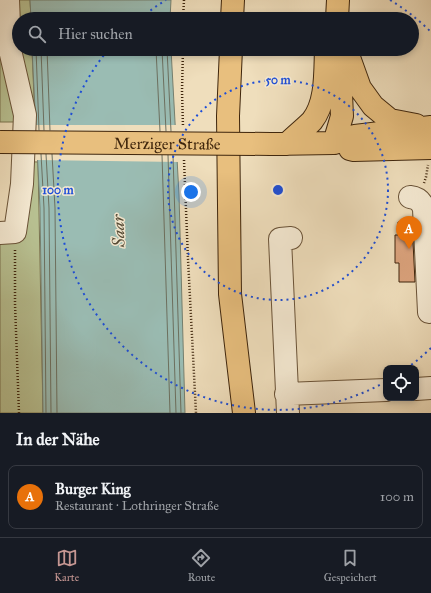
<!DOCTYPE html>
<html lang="de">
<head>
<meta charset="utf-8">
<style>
  :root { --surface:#171b24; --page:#242831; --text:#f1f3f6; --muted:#9ea1a6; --line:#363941; --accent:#c59692 }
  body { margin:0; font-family:"IM FELL Great Primer",serif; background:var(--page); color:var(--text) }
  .controls { position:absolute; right:12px; bottom:12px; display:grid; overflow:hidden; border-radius:8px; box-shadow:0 2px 6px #0003 }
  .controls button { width:36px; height:36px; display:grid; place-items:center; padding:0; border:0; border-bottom:1px solid var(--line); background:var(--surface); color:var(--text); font:20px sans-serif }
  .you { position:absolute; left:191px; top:192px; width:14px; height:14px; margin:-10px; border:3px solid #fff; border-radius:50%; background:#1a73e8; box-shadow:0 0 0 6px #1a73e833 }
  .badge { display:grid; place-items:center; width:26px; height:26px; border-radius:50%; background:var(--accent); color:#fff; font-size:13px; font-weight:700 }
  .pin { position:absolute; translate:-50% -33px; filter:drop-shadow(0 1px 2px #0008) }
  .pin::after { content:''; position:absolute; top:21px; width:14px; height:12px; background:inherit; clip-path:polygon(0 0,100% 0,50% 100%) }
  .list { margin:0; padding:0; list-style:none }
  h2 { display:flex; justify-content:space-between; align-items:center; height:52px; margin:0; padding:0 16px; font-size:17px }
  h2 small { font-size:13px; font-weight:400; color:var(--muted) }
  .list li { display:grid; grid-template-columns:26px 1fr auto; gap:12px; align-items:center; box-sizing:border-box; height:64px; margin:0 8px 8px; padding:0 8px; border:1px solid var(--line); border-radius:8px }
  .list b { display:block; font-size:15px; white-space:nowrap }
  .list p { margin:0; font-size:13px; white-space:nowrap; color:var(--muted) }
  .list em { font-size:13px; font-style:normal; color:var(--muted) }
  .icon { flex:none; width:22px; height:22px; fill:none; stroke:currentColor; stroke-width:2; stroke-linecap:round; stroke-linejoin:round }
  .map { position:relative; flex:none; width:431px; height:413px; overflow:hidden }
  .search { position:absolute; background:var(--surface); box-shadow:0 2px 6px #0003; left:12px; right:12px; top:12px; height:44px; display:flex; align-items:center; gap:10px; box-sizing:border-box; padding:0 14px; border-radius:22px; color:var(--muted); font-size:15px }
  .sheet { height:124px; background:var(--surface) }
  nav { display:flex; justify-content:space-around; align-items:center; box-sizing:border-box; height:56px; border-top:1px solid var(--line); background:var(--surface); font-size:11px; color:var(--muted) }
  nav a { display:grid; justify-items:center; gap:2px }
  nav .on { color:var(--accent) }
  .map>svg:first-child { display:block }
</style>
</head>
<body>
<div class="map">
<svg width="431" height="413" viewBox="0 0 431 413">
  <rect width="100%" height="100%" fill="#efdebc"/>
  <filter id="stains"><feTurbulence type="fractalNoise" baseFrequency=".005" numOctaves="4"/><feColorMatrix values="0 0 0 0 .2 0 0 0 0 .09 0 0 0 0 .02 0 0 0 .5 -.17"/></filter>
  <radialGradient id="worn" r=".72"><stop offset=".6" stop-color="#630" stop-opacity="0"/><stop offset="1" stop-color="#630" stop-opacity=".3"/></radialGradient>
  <!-- green -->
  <path fill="#b8c192" stroke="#7b734f" d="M0,0H30L31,19H19V49H32L35,122H0Z
    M13,161L38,162L43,413H0V224L10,223Z"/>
  <!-- water -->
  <path fill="#9abcb3" stroke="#758070" d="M30,0H171L170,19H31Z
    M32,49H171L179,195L185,413H43L40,208Z"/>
  <!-- pier -->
  <path fill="#efdebc" d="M33,125H177L179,162L36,160Z"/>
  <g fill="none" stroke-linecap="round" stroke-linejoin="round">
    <!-- shore -->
    <path stroke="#6c7060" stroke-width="1" d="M36,49L39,130
      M41,49L44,130
      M47,49L50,130
      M156,49L160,131
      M162,49L166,131
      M167,49L171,131
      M41,154L44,208L46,413
      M46,154L49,208L51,413
      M52,154L55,208L57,413
      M162,155L170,413
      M168,155L176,413
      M173,155L181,413"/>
  </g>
  <!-- building -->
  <path fill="#daa27c" stroke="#3e250c" d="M398,222H412L415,282H399V263H395V235H398Z"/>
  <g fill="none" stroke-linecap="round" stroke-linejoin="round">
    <defs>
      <path id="minor" d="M410,197C418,198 422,202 424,209L429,312
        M0,233L15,232L22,184L25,115L10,50L8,0
        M416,389L431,388
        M286,394L386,390
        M288,413L280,239L291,238"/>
      <path id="major" d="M232,19L233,0
        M337,19L338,0
        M231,49L228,116L230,294L244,413
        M346,49L360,88L373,106L390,120L416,125
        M334,143L342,116L339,50
        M271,144L334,143L355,136L431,127
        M287,144C295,136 304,129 312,121C327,102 325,72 326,49
        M350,149L354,150L431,148"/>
    </defs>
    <!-- minor casing -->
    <use href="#minor" stroke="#6a5338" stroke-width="24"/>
    <!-- major casing -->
    <use href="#major" stroke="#3e250c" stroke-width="24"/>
    <!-- path -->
    <path stroke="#3e250c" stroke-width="2.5" stroke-dasharray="1 2" stroke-linecap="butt" d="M183,19L184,0
      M183,49L182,91L183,127
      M184,160L188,259L196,413
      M424,183L426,177L428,165
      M15,250V304L19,413"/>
    <!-- minor -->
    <use href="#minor" stroke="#f5ead3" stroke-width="22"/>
    <!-- major -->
    <use href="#major" stroke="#e8bf7e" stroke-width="22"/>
    <defs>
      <g id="major-bridge">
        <path id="s1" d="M0,142L271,144"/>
      </g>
    </defs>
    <!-- major-bridge casing -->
    <use href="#major-bridge" stroke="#3e250c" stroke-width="24" stroke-linecap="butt"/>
    <!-- major-bridge -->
    <use href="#major-bridge" stroke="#e8bf7e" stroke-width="22"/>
  </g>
  <!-- distance rings -->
  <g fill="none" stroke="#1d4ed8" stroke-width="2" stroke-dasharray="2 4">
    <circle cx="278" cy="190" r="110"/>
    <path d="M431 348A220 220 0 0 1 407 368M385 382A220 220 0 0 1 108 50M141 18A220 220 0 0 1 166 0M390 0A220 220 0 0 1 431 32"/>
  </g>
  <g text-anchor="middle" stroke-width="3" stroke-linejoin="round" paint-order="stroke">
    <!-- street labels -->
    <g font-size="16" fill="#3e250c" stroke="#f5ead3">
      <text dy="6" stroke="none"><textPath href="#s1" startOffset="167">Merziger Straße</textPath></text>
    </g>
    <!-- water labels -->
    <g font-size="17" font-style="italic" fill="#554b36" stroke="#f5ead3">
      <text transform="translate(118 231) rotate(-92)" y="6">Saar</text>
    </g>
  </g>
  <circle cx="278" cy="190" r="6" fill="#1d4ed8" stroke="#f5ead3" stroke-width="2"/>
  <g font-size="12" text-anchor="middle" font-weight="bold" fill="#1d4ed8" stroke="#f5ead3" stroke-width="3" stroke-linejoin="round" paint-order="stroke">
    <text x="278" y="84">50 m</text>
    <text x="58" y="194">100 m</text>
  </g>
  <rect width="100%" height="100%" filter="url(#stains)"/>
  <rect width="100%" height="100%" fill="url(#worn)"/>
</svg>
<div class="controls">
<button><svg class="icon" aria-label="locate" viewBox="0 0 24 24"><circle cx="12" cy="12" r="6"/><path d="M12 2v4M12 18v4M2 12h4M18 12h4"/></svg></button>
</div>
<div class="you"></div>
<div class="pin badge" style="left:409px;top:249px;background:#e8710a">A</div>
<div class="search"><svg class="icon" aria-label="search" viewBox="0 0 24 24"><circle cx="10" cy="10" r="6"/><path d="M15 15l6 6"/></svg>Hier suchen</div>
</div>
<section class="sheet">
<h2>In der Nähe<small></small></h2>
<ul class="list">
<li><span class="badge" style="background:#e8710a">A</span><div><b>Burger King</b><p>Restaurant · Lothringer Straße</p></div><em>100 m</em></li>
</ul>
</section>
<nav>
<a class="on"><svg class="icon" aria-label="map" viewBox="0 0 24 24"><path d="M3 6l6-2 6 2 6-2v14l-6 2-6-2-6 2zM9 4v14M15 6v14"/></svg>Karte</a>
<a><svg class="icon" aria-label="directions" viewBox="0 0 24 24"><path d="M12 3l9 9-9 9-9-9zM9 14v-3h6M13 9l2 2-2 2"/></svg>Route</a>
<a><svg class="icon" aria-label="saved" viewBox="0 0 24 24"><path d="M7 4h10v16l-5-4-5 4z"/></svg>Gespeichert</a>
</nav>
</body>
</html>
